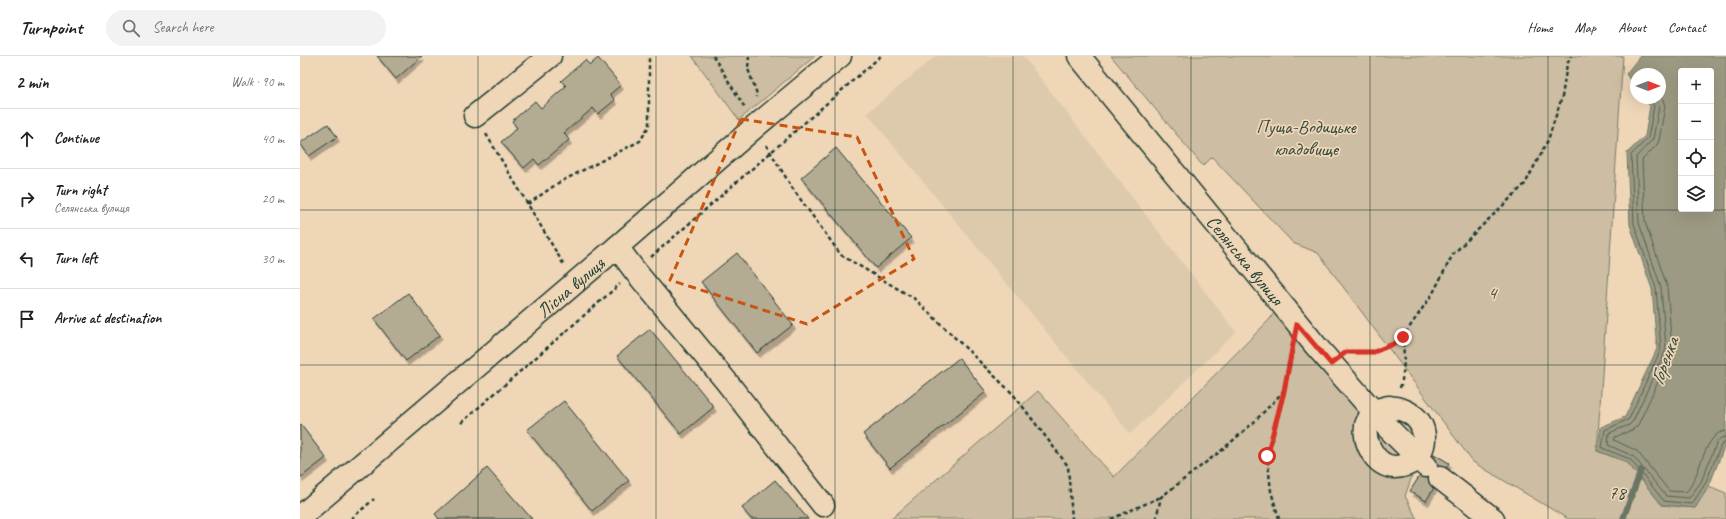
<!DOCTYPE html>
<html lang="en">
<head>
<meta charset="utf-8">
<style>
  :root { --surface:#fff; --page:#f2f2f2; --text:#222; --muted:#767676; --line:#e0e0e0 }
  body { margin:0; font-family:Caveat,sans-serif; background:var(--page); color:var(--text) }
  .controls { position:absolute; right:12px; top:12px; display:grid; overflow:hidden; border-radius:4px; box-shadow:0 4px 16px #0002 }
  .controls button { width:36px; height:36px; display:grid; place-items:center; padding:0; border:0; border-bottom:1px solid var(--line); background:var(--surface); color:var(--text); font:20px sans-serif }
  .compass { position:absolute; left:1330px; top:12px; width:36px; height:36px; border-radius:50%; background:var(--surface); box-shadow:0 4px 16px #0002; rotate:90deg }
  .stop { position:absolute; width:12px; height:12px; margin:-9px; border:3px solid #d93025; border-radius:50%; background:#fff }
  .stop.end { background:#d93025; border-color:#fff; box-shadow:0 1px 4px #0008 }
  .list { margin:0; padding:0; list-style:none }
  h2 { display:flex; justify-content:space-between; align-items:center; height:52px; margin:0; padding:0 16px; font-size:17px }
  h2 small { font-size:13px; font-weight:400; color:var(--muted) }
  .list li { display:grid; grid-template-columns:26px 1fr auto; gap:12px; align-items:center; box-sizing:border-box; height:60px; padding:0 16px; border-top:1px solid var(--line) }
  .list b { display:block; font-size:15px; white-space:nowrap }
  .list p { margin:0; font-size:13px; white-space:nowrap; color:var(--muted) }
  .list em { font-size:13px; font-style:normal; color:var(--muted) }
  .icon { flex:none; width:22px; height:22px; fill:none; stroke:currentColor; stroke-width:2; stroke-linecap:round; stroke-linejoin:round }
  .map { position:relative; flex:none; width:1426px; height:463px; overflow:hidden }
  header { display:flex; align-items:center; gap:24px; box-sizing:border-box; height:56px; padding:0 20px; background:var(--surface); border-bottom:1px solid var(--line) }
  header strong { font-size:19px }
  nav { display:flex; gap:22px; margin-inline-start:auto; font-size:14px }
  .search { width:280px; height:36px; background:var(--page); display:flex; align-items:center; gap:10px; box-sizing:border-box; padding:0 14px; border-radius:22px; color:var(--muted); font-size:15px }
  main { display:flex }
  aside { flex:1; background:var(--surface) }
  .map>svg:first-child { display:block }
</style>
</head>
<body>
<header>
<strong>Turnpoint</strong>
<div class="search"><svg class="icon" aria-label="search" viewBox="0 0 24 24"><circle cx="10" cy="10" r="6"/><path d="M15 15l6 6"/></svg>Search here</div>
<nav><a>Home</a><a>Map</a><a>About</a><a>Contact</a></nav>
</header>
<main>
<aside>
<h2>2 min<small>Walk · 90 m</small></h2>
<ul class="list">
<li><svg class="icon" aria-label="ahead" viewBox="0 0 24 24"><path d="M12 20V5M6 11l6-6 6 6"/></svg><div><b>Continue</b></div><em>40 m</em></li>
<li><svg class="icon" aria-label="right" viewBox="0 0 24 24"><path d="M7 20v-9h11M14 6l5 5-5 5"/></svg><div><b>Turn right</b><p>Селянська вулиця</p></div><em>20 m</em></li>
<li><svg class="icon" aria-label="left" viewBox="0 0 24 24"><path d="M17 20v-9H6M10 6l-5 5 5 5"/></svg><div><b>Turn left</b></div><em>30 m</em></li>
<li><svg class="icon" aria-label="arrive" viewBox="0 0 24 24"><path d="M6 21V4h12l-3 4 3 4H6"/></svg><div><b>Arrive at destination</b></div></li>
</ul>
</aside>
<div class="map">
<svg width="1426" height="463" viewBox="0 0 1426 463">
  <defs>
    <filter id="shadow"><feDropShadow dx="2.5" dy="4.5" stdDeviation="0" flood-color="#0004"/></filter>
  </defs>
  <rect width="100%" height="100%" fill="#efd6b7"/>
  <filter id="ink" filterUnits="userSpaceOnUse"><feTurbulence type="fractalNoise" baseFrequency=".025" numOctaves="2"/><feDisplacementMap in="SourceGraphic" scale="8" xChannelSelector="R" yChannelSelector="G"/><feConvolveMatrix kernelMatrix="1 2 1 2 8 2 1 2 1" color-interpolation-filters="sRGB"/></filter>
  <g filter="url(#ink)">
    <!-- built -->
    <path fill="#ddc9ac" d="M636,0H723L936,276L830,378L567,57Z"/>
    <!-- green -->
    <path fill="#cdbda2" stroke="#767d6b" d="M392,0H515L439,64Z
      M811,0H1323L1297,395L1327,406L1362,449L1395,452L1409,430L1426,437V463H1268L1173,406L1018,197L993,187L912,101L903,110Z
      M980,247L1118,403L1105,440L1117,463H591L738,335L814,421L970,263Z"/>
    <!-- water -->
    <path fill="#9d9a83" stroke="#6b7563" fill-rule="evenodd" d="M1340,0H1426V386L1409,430L1395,452L1362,449L1327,406L1297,395L1301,371L1325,361L1357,293L1352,233L1330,169L1327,97L1345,80L1350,50L1344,42H1360V18H1336V32L1326,18ZM1381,15H1411V153H1381Z"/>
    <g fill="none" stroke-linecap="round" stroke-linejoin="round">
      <!-- shore -->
      <path stroke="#516254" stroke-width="1" d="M1360,38L1363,44L1365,50L1359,85L1356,90L1342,104L1345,166L1367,230L1372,292L1370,300L1338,369L1332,374L1315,381L1314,384L1337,395L1369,435L1386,436C1401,422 1403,376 1426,375
        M1349,42L1354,50L1348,82L1331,99L1334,168L1356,232L1361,293L1329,363L1305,374L1302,392L1330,403L1364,445L1392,448L1405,428L1421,389L1426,386
        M1355,42L1359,50L1353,83L1336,101L1339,167L1361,231L1366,293L1333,365L1329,369L1309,377L1308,389L1333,400L1366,440L1389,442L1401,426L1417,386L1421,382L1426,381"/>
      <!-- stream -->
      <path stroke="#6b7563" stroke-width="6" d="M1323,463L1341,414"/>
    </g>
    <!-- building -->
    <path fill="#b4ab93" stroke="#1f3d34" filter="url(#shadow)" d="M77,0H122L96,23Z
      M298,2L321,29L310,38L315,44L298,58L293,52L264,77L269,84L239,109L234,103L224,112L201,86L217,72L212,65L235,45L241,52L266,30L261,25L285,4L290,9Z
      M28,68L37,81L9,100L0,87Z
      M536,92L611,182L576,212L501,122Z
      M437,197L493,269L457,297L401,226Z
      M108,237L140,279L106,305L74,263Z
      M350,273L414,351L381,378L317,300Z
      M659,302L686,336L590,412L563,378Z
      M264,345L329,425L292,455L227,374Z
      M1,369L26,402L0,422V370Z
      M1134,398L1149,407L1126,445L1110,435Z
      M187,412L232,463H139L135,458Z
      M475,424L508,463H451L442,452Z"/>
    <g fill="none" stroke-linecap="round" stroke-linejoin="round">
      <defs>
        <g id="minor">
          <path id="s1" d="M779,0L1016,290L1088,372L1126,410"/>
          <path d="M175,60L250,0"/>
          <path d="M317,191L335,215L426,325L523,449"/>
          <path d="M1089,351C1108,353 1125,363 1124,384C1124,390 1120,397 1118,403C1111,407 1104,411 1095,411C1076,411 1063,387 1066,369C1067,365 1071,360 1073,355Z"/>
          <path d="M1140,422L1193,463"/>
          <path id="s2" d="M0,461L317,191L456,70L540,0"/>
        </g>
      </defs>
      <!-- minor casing -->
      <use href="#minor" stroke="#1f3d34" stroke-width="25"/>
      <!-- path -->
      <path stroke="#1f3d34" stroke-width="2.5" stroke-dasharray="4 3" stroke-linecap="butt" d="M413,0L445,52
        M449,0L448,13L457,38L456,41
        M186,78L264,209
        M466,89L493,133L541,199L615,243L713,338L768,410L772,463
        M228,148L258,127L340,85L349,70V0
        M351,201L581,0
        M1049,296H1074L1100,285L1133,237L1153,198L1225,128L1248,84L1262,41L1267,8L1271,0
        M1100,332C1105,315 1104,300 1103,282
        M161,367L320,228
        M51,463L74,443
        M811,463L861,441
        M856,463L861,441L922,394L953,367L984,335L992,293
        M979,463L971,435L967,399L984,337"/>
      <!-- minor -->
      <use href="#minor" stroke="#efd6b7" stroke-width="22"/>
    </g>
  </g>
  <g fill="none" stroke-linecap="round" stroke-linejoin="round" filter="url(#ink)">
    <!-- route -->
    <path stroke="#d93025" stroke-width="5" d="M967,400L984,335L997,268L1031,308L1046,296H1074L1100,285L1103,281"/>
  </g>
  <!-- marked area -->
  <path fill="none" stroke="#ca5512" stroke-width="3" stroke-dasharray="8 5" stroke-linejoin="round" d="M441,63L557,81L614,203L507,268L370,224Z"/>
  <!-- grid -->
  <path fill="none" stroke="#1f3d34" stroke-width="1" stroke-opacity="0.55" d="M178,0V463M356,0V463M535,0V463M713,0V463M891,0V463M1070,0V463M1248,0V463M0,154H1426M0,309H1426"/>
  <g text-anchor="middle" stroke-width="3.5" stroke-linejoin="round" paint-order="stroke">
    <!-- park labels -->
    <g font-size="19" fill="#304a3f" stroke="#efd6b7">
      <text x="1006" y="77">Пуща-Водицьке<tspan x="1006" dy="22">кладовище</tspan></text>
      <text x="1192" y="243">4</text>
      <text x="1317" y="443">78</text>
    </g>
    <!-- street labels -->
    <g font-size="19" fill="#1f3d34" stroke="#efd6b7">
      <text dy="7" stroke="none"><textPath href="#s1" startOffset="263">Селянська вулиця</textPath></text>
      <text dy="7" stroke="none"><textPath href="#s2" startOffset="355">Лісна вулиця</textPath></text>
    </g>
    <!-- water labels -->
    <g font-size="20" font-style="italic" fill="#324b40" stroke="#efd6b7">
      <text transform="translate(1364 305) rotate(-70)" y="7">Горенка</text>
    </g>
  </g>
</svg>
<div class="controls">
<button>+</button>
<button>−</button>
<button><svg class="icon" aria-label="locate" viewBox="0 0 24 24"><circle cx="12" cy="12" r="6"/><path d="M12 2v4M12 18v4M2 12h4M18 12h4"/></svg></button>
<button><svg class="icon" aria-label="layers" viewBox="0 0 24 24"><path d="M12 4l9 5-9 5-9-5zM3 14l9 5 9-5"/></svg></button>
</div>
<svg class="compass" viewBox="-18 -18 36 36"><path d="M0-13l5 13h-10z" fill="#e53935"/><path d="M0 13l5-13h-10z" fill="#767676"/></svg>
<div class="stop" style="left:967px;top:400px"></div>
<div class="stop end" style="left:1103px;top:281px"></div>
</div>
</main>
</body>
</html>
